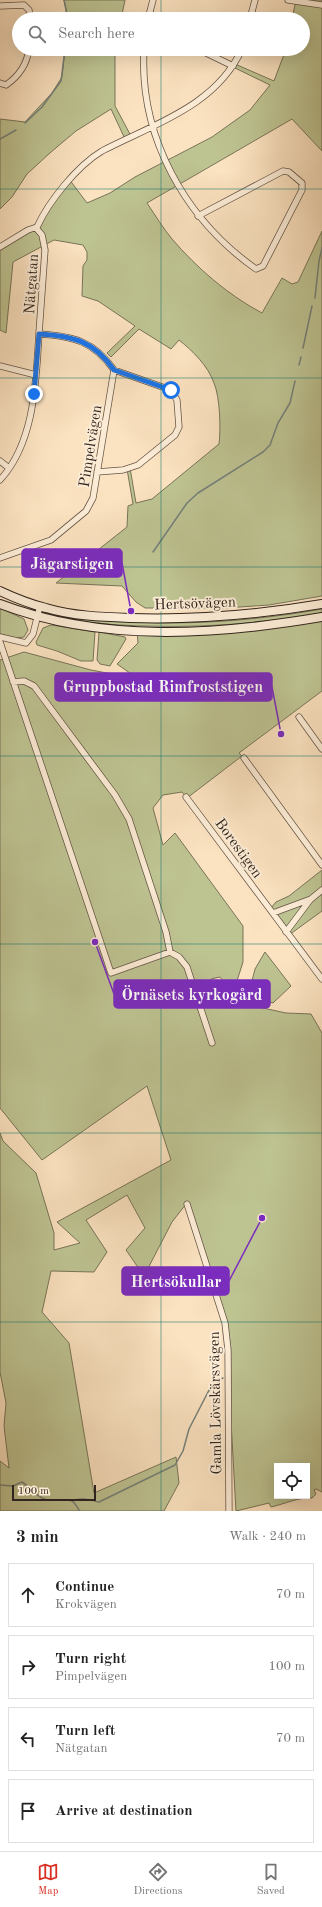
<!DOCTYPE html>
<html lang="en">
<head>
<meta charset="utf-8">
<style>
  :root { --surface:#fff; --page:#f6f6f6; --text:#222; --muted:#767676; --line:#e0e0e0; --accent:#d93025 }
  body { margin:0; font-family:"Old Standard TT",serif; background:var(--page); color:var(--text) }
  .controls { position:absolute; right:12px; bottom:12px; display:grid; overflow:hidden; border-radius:0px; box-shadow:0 4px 16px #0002 }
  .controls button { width:36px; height:36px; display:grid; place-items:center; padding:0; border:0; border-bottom:1px solid var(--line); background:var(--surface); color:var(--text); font:20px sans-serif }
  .scale { position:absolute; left:12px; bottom:10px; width:84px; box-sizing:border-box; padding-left:4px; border:2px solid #32251d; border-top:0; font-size:11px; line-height:14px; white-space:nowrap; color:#32251d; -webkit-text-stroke:3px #fcecd6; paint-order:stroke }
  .stop { position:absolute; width:12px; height:12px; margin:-9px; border:3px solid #1a73e8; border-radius:50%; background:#fff }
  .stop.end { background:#1a73e8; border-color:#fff; box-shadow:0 1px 4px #0008 }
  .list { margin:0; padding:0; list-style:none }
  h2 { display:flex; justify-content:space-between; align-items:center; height:52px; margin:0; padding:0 16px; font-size:17px }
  h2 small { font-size:13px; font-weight:400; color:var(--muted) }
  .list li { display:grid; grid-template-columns:26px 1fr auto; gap:12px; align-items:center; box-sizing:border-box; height:64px; margin:0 8px 8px; padding:0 8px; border:1px solid var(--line); border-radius:0px }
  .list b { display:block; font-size:15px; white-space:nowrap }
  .list p { margin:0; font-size:13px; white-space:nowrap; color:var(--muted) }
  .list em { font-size:13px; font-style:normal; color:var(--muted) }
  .icon { flex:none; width:22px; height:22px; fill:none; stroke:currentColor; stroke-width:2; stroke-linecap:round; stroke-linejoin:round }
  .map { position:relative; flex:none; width:322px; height:1511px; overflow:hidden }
  .search { position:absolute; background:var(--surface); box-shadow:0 4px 16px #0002; left:12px; right:12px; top:12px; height:44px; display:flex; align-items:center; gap:10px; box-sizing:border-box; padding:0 14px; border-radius:22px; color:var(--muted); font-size:15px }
  .sheet { height:340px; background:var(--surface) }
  nav { display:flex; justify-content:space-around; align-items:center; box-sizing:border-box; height:56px; border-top:1px solid var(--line); background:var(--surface); font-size:11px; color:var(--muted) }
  nav a { display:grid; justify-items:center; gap:2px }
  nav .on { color:var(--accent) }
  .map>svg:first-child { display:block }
</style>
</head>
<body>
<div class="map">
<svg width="322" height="1511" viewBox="0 0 322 1511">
  <rect width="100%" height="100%" fill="#fbe2c0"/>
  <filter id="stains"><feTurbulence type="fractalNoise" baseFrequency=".005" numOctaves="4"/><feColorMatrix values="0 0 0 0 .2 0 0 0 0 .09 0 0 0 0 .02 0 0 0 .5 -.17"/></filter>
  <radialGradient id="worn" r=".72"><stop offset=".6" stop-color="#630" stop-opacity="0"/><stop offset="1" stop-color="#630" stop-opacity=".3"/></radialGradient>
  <!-- green -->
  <path fill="#bec392" stroke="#787458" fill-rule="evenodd" d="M64,0H125L121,19H68Z
    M296,0H322V151L292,119L147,203C155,215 163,228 172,239C197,268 228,295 262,313L282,278L292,284L298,282L322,231V596L269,605L225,608H145L136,602L122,586L56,583L127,527L128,506L133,504L127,469L130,468L136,503L152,499L219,444C221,429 220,397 214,383C208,366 193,351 179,340L171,349L139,329L111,357L107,353L135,326L98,301L82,296L83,266L87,260V252L83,245L54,240L13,262L6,333L0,330V247L36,228L69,179L87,203L110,193L135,177L212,137L250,110L270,85L233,67L235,64L274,81L286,49H303V19H292Z
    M65,49H115V106L131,136L125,139L111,109L76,131L51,152L27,174L12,197L0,209V119L25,122L52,93L62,77Z
    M0,608L24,619L28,630L24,637L16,638L0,634Z
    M322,609V613C238,628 156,630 71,621V619C101,617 136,623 168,623C220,623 271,618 322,609Z
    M322,616V691L239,753L242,756L187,798L182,792L163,795L153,808L163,845L175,833L243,926V962L235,987L229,988L220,977L211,979L224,1006L249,1005L286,1013L311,1014L322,1033V1492L316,1489L314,1490L316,1494L312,1498C298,1497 285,1504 271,1507L269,1503L236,1511L226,1330L186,1204L172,1222L144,1276L126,1250L145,1228L127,1195L86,1220L107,1252L94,1272L51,1271L42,1312L69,1343L94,1493L176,1457L179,1483L164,1511H0V1461L9,1468L4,1426L6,1403L0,1372V1133L3,1141L36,1173L54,1233V1250L80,1243L57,1222L171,1160L147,1086L42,1160L0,1108V660L24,652L91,670L112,674L127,694L137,687V678L117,664L138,643L137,631H189ZM277,1466H307V1496H277Z
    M51,625L95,632L93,661H81L57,651L37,645L36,642L43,628Z
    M99,632L125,637L126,639L110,666L100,664L97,660Z
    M322,870V911L289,935L270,909L276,902L289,896Z
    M265,952L291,986L273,1003L250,996L249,993L255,969Z"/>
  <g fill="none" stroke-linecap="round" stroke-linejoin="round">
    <!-- stream -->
    <path stroke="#74807a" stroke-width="1.5" d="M64,0L68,19
      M25,123L42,107L61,81L65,49
      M0,139L16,130
      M315,298L319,261L322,248
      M303,348L312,306
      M299,365L301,357
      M153,552L187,503L198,493L263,452L270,445L278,423L290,403L295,381
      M0,1485L13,1486L22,1482C30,1487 35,1495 44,1499C53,1503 64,1497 72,1501C76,1503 77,1508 80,1511
      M72,1501C82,1497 89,1500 99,1502L175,1465L183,1451L189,1429L208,1392L215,1382L223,1378"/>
    <defs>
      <path id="street" d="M288,0L322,5
        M0,6L24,5L29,10L30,19
        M148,19L153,0
        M250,19L255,0
        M144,49C139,137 185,219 256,269L263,266L302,190V183L289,172L283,171L198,216
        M198,49L233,66
        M0,83L6,85C19,76 27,64 29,49
        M0,247L28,230L37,227C49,201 77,166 102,151C154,124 216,106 242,49
        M0,366L36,375
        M0,461L9,468
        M97,472L123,470L138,465L175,435L179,427L177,400L171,390L114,370
        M0,480C35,442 36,381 39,333C41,305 43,278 45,250L42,235L36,228
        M0,558L51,540L86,511L93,498L114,370C94,341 73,336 39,334
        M0,637L26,643L33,634L40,606
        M0,642L111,973L170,952
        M13,682L24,681L34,686L115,795L129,819L166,932L170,952L179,957L187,967L212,1043
        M299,717L322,749
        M244,758L322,865
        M186,797L322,979
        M273,913L311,899L322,890
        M286,932L310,900
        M187,1204L225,1323L228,1350L229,1511"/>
      <path id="secondary" d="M0,591C15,598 30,604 46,608C73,616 102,617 130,618C197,620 257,615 322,604
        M0,604C102,643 216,635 322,617"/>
    </defs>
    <!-- street casing -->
    <use href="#street" stroke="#645446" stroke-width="7"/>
    <!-- secondary casing -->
    <use href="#secondary" stroke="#32251d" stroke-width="10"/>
    <!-- street -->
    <use href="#street" stroke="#fcecd6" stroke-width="5.5"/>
    <!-- secondary -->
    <use href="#secondary" stroke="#fcecd6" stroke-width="8"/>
  </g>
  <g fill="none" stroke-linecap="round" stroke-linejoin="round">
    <!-- route -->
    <path stroke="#1a73e8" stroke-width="5" d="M34,394L39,334C73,336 94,341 114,370L171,390"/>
  </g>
  <!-- grid -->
  <path fill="none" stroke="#0f766e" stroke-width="1" stroke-opacity="0.55" d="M161,0V19M161,49V1511M0,189H322M0,378H322M0,567H322M0,756H322M0,944H322M0,1133H322M0,1322H322"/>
  <g text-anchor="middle" stroke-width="4" stroke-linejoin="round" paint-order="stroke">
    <!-- street labels -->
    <g font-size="15" fill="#32251d" stroke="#fcecd6">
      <text transform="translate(31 284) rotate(-86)" y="5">Nätgatan</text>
      <text transform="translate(90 446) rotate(-81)" y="5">Pimpelvägen</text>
      <text transform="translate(195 603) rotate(-2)" y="5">Hertsövägen</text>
      <text transform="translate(239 848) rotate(54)" y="5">Borestigen</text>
      <text transform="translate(215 1403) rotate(-91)" y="5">Gamla Lövskärsvägen</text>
    </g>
  </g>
  <!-- callouts -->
  <path fill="none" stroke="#7b2cbf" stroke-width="1.5" d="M131 611L122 563M281 734L272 687M95 942L114 994M262 1218L229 1281"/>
  <g fill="#7b2cbf" stroke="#fcecd6" stroke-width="1.5">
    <circle cx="131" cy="611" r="4"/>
    <circle cx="281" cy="734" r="4"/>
    <circle cx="95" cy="942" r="4"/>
    <circle cx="262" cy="1218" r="4"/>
  </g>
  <g fill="#7b2cbf" stroke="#7b2cbf" stroke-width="1.5">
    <rect x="22" y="549" width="100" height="28" rx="4"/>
    <rect x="55" y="673" width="217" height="28" rx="4"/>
    <rect x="114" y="980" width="156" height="28" rx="4"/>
    <rect x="122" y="1267" width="107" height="28" rx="4"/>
  </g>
  <g font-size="16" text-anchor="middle" font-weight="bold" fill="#fff">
    <text x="72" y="569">Jägarstigen</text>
    <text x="163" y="692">Gruppbostad Rimfroststigen</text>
    <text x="192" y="1000">Örnäsets kyrkogård</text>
    <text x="176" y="1287">Hertsökullar</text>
  </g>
  <rect width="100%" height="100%" filter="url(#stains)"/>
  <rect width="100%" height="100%" fill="url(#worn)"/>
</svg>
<div class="controls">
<button><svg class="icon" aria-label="locate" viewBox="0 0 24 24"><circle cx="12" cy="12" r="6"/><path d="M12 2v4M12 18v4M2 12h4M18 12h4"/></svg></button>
</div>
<div class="scale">100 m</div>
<div class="stop" style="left:171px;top:390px"></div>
<div class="stop end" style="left:34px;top:394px"></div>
<div class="search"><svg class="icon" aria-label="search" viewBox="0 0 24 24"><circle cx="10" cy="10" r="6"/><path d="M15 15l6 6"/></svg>Search here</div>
</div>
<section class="sheet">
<h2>3 min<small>Walk · 240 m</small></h2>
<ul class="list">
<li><svg class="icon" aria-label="ahead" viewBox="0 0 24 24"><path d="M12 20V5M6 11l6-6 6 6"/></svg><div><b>Continue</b><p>Krokvägen</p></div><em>70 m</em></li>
<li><svg class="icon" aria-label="right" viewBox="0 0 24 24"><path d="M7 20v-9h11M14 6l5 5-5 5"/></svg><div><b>Turn right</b><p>Pimpelvägen</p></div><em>100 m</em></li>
<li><svg class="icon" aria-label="left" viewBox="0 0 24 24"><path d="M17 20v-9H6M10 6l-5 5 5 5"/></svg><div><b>Turn left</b><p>Nätgatan</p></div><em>70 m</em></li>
<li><svg class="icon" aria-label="arrive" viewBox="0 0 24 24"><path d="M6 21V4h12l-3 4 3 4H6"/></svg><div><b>Arrive at destination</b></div></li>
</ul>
</section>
<nav>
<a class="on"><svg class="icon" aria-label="map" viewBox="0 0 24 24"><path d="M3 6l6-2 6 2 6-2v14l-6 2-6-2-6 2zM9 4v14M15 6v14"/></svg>Map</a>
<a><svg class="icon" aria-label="directions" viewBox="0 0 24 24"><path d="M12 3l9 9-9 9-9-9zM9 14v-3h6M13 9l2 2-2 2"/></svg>Directions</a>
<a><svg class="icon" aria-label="saved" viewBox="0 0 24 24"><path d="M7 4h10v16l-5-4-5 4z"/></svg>Saved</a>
</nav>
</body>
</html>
